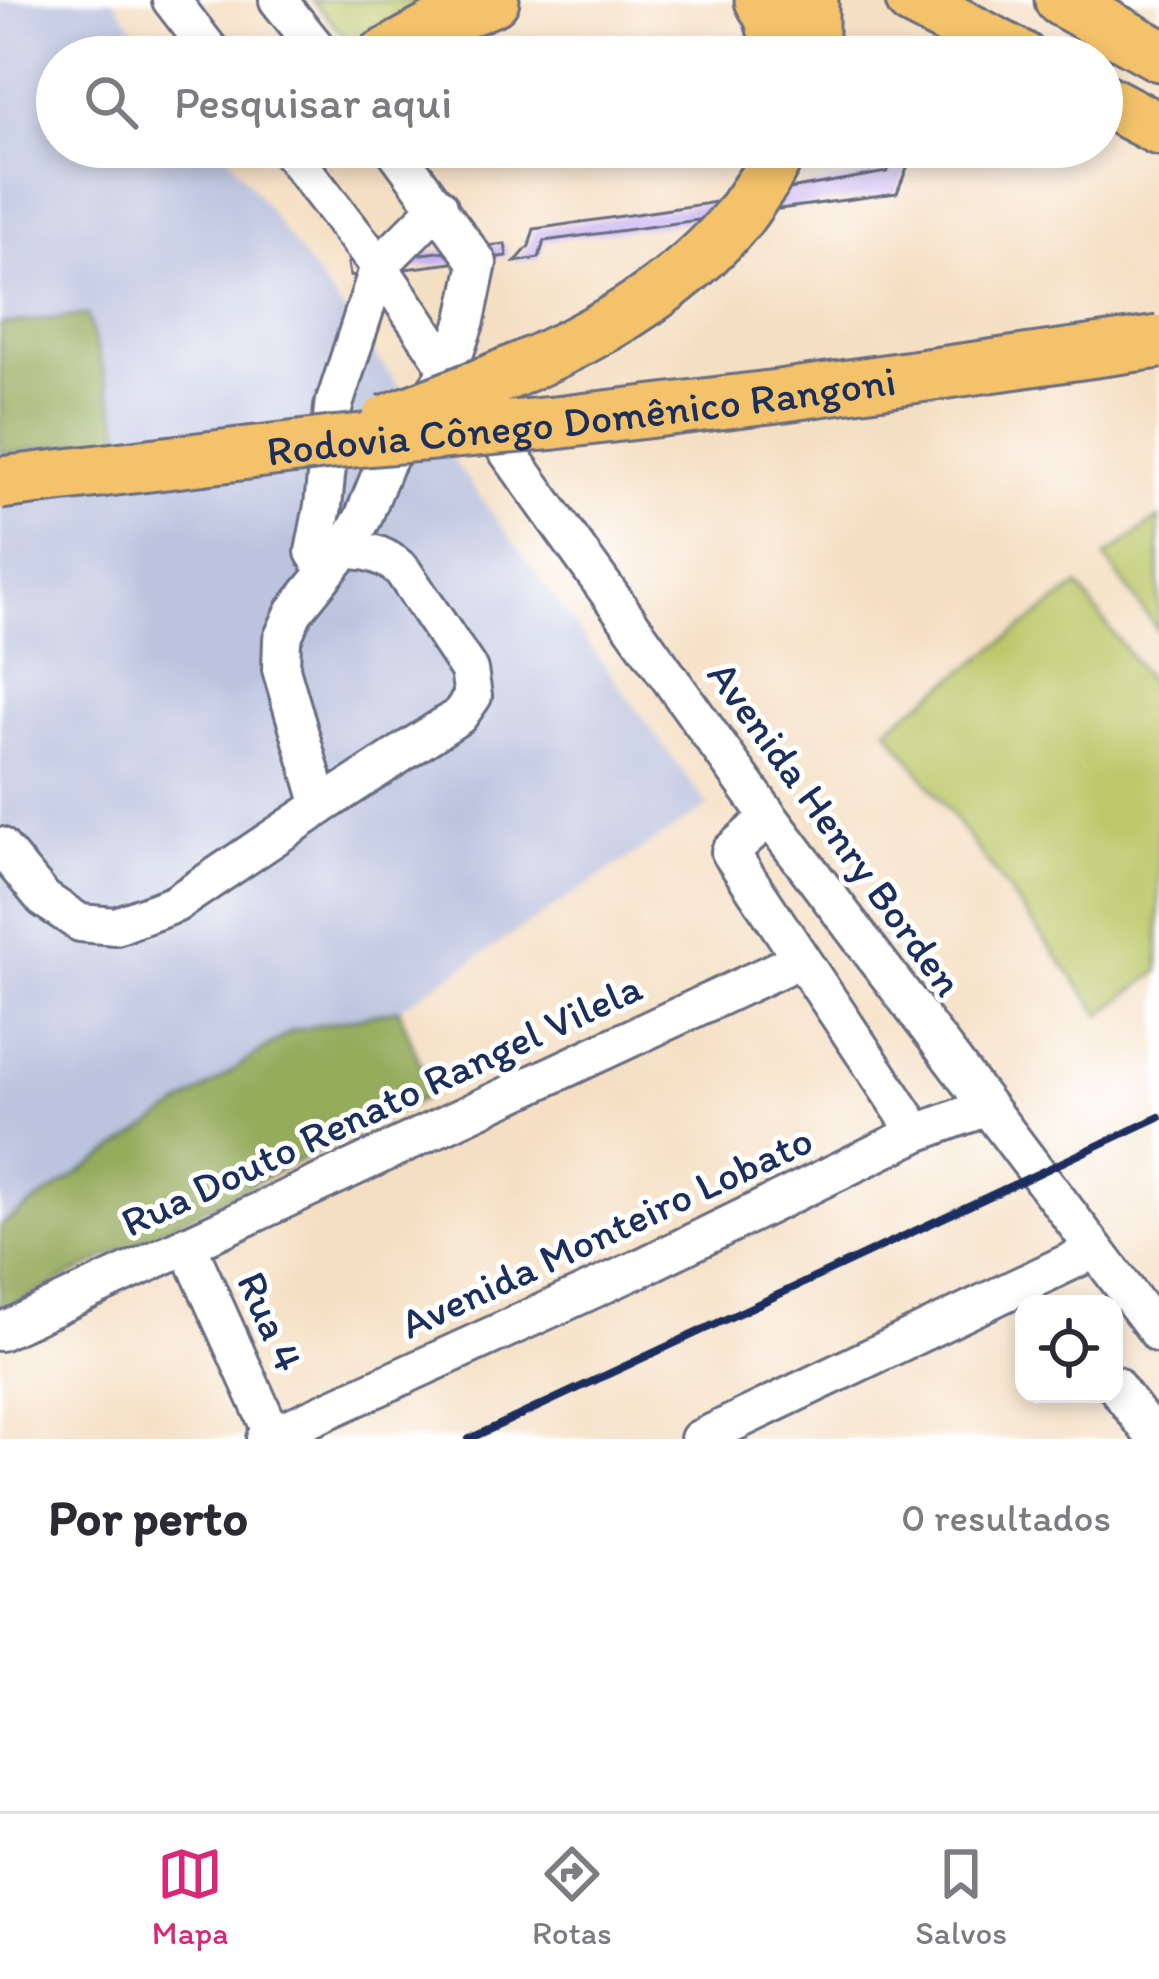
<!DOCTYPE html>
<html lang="pt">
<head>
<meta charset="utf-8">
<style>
  :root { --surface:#fff; --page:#f7f7f7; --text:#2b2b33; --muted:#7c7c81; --line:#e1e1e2; --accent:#db2777 }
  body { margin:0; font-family:Itim,sans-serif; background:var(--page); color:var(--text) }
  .controls { position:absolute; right:36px; bottom:36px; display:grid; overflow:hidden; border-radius:24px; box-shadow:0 6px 18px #0003 }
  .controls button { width:108px; height:108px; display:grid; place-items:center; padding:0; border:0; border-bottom:3px solid var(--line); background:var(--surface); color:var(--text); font:60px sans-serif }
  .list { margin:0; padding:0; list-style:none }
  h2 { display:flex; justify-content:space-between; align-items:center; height:156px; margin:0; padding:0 48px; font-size:51px }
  h2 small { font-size:39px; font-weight:400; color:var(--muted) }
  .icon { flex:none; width:66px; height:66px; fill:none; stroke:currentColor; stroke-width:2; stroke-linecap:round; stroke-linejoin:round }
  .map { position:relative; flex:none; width:1159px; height:1439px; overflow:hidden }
  .search { position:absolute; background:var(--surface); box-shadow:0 6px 18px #0003; left:36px; right:36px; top:36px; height:132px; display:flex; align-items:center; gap:30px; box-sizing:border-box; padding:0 42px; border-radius:66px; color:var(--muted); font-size:45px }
  .sheet { height:372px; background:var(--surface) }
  nav { display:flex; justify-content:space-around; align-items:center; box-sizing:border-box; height:168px; border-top:3px solid var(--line); background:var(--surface); font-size:33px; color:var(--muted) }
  nav a { display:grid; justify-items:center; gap:6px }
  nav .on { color:var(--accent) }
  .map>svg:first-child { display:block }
</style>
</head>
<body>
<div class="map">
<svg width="1159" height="1439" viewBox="0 0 1159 1439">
  <rect width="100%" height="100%" fill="#fff"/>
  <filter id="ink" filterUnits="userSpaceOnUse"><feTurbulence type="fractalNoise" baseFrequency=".00833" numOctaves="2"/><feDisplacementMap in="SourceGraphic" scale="24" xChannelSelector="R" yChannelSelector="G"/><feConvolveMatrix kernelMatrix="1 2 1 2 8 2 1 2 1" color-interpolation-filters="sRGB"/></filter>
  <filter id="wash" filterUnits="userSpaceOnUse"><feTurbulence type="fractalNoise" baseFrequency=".004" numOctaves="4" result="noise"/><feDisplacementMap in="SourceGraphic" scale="48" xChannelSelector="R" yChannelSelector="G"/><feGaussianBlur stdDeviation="2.7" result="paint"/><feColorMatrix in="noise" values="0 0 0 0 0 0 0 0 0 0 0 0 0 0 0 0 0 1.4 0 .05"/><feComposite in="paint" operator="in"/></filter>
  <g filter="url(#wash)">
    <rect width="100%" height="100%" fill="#f5dfc3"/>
    <!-- industrial -->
    <path fill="#bbc3de" d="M0,0H113L156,57H57V147H222L708,806L399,1009L292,1031L0,1226V454L122,436L87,315L0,324Z"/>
    <!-- green -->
    <path fill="#bcc869" stroke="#6c7c64" stroke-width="3" d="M312,0H448L356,49Z
      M1159,518V632L1105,557Z
      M1078,586L1159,695V971L1101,1015L887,728Z"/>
    <!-- forest -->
    <path fill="#95ac5d" stroke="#586e5e" stroke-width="3" d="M87,315L123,437L0,454V324Z
      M399,1009L432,1094L0,1311V1226L292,1031Z"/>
    <g id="blocks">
      <!-- building -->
      <path fill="#c5aff2" d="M914,150L897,193L544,241L539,258L515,262L529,246L534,229L704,204L887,172L899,153Z
        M505,244L507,256L350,276L348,263Z"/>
    </g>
  </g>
  <g filter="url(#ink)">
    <use href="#blocks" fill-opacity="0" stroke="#676d81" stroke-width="3"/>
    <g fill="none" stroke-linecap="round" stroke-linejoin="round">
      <defs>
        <path id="minor" d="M171,0L215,57
          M278,0L324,57
          M286,147L379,266L449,370L769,817L1159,1334
          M324,568L314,552L323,506L333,408L379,266L439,206
          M321,806L459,716L473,696L469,670L402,570C380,550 356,548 326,551
          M769,817L730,852L917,1133
          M0,846L44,899L80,923L116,926L175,904L321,806L281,669L282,639L294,612L345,549L363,518L385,463L449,370L466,320L478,263L393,147
          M187,1244L273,1435
          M0,1332L801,959
          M1114,1384L1156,1439
          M265,1439L640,1268L917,1133L987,1107
          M699,1439L1095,1250"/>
        <path id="highway" d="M761,0L770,16L781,57
          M812,0V57
          M912,0L1021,57
          M1061,0L1159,55
          M382,57L459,14L493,0
          M1102,99L1159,129
          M763,182L782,147"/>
      </defs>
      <!-- minor casing -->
      <use href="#minor" stroke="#676d81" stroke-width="42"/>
      <!-- highway casing -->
      <use href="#highway" stroke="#676d81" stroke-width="57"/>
      <!-- minor -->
      <use href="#minor" stroke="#fff" stroke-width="36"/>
      <!-- highway -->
      <use href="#highway" stroke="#f3c26a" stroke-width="51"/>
      <!-- rail -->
      <path stroke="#1b2f5e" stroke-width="8" d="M469,1439L1159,1117"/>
      <defs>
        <g id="highway-bridge">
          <path d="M387,421C509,375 651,324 736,220C746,208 754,194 763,182"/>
          <path id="s1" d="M0,483L331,443L555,423L778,396L1159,342"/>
        </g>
      </defs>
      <!-- highway-bridge casing -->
      <use href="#highway-bridge" stroke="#676d81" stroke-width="57" stroke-linecap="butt"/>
      <!-- highway-bridge -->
      <use href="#highway-bridge" stroke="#f3c26a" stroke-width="51"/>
    </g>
  </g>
  <g text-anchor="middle" stroke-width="10" stroke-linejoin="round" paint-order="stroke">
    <!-- street labels -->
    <g font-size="42" fill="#1b2f5e" stroke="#fff">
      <text dy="15" stroke="none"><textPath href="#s1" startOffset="585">Rodovia Cônego Domênico Rangoni</textPath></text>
      <text transform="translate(836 828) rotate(54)" y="15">Avenida Henry Borden</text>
      <text transform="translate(381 1104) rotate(-25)" y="15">Rua Douto Renato Rangel Vilela</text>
      <text transform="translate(606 1231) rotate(-25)" y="15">Avenida Monteiro Lobato</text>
      <text transform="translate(271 1321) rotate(66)" y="15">Rua 4</text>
    </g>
  </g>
</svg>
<div class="controls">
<button><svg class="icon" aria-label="locate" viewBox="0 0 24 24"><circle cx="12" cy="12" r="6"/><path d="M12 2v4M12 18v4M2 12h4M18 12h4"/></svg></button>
</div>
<div class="search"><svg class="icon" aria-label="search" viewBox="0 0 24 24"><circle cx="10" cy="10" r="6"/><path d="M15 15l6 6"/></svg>Pesquisar aqui</div>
</div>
<section class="sheet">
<h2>Por perto<small>0 resultados</small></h2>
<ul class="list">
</ul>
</section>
<nav>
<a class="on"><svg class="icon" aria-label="map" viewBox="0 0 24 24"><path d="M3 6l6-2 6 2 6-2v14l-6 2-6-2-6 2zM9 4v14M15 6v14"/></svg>Mapa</a>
<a><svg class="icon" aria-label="directions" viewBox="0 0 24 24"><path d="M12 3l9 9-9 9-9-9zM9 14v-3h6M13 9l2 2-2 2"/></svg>Rotas</a>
<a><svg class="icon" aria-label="saved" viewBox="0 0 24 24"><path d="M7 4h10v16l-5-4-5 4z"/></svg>Salvos</a>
</nav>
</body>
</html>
